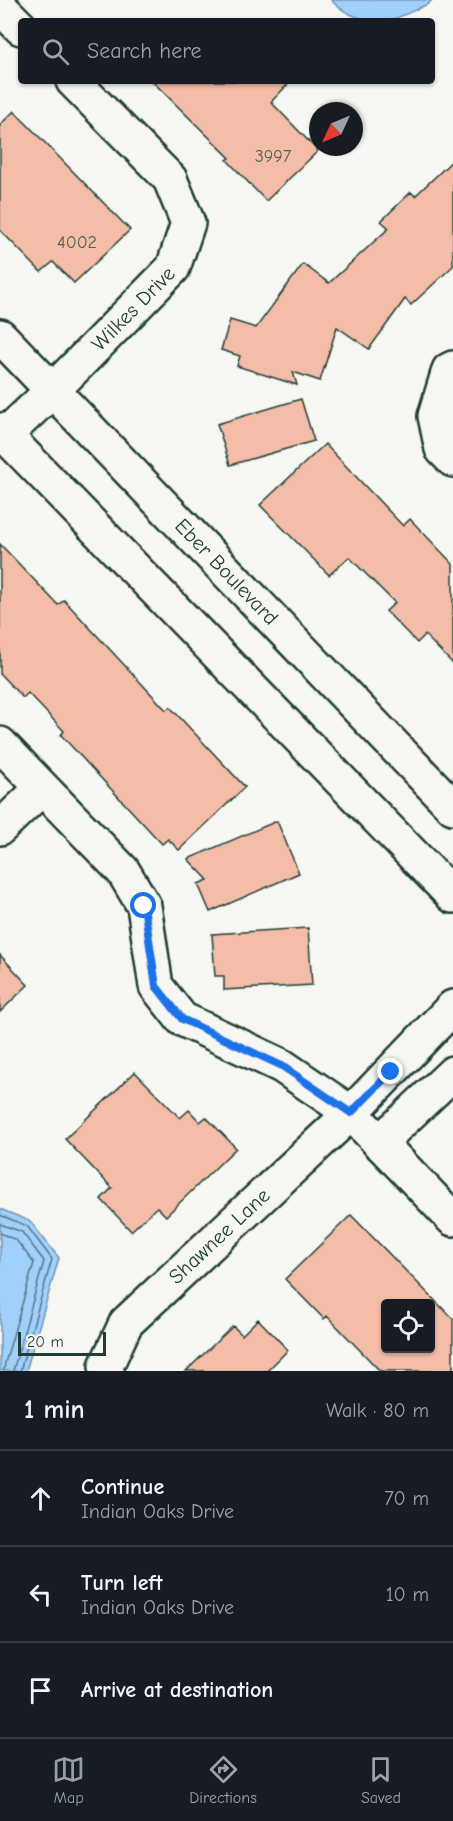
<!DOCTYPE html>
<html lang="en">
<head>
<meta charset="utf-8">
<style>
  :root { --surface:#171b24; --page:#20242c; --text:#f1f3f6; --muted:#9ea1a6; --line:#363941; --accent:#92a19f }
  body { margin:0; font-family:"Comic Neue",sans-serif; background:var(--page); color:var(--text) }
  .controls { position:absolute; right:18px; bottom:18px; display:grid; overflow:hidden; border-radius:6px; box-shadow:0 2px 4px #0004 }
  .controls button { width:54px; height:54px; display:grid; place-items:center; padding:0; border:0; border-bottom:2px solid var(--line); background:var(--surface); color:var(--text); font:30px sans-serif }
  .compass { position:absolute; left:309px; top:102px; width:54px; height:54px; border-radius:50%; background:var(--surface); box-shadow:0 2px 4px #0004; rotate:226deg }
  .scale { position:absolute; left:18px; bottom:15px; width:88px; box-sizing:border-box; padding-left:6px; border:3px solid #1f3d34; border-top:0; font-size:16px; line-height:21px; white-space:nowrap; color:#1f3d34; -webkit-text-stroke:4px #f6f6f2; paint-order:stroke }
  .stop { position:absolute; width:18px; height:18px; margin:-14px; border:4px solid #1a73e8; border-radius:50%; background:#fff }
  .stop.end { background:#1a73e8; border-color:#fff; box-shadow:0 2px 6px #0008 }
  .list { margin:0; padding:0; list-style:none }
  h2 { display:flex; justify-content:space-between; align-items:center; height:78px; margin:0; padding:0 24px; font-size:26px }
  h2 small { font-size:20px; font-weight:400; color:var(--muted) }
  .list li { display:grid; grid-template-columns:39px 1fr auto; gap:18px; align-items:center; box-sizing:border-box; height:96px; padding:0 24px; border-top:2px solid var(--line) }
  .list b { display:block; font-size:22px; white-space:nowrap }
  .list p { margin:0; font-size:20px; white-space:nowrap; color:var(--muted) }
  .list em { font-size:20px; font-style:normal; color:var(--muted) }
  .icon { flex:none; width:33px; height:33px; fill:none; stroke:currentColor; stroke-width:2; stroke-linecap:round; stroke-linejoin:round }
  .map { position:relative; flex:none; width:453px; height:1371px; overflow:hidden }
  .search { position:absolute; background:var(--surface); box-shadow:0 2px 4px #0004; left:18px; right:18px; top:18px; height:66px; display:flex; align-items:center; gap:15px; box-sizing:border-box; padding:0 21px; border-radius:6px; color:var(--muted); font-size:22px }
  .sheet { height:366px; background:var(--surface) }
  nav { display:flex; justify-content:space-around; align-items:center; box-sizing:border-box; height:84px; border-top:2px solid var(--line); background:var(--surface); font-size:16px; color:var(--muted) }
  nav a { display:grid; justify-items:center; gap:3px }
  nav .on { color:var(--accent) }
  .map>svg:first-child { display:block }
</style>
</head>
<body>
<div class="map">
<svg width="453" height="1371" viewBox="0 0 453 1371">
  <rect width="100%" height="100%" fill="#f6f6f2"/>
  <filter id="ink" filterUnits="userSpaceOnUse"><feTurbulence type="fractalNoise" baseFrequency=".0167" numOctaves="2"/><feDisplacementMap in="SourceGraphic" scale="12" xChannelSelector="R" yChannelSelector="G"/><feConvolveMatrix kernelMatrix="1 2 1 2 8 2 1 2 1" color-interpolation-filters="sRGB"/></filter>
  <g filter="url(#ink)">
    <!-- water -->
    <path fill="#a1d0fd" stroke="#6d95ad" stroke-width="1.5" d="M331,0H432L428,4C397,18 384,29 350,14C342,10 337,7 331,0Z
      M0,1209L30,1221L59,1258L26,1371H0Z"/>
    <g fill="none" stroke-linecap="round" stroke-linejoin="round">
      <!-- shore -->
      <path stroke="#537884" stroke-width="1.5" d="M0,1215L27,1226L52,1259L20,1371
        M0,1224L22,1232L44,1261L13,1371
        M0,1233L16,1240L34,1263L5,1363L4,1371"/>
    </g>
    <!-- building -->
    <path fill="#f4bda8" stroke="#1f3d34" stroke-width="1.5" fill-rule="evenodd" d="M152,81H291L271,102L318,151L266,201L227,160L230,158Z
      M14,111L130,230L74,283L53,262L41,272L0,230V125Z
      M453,160V266L411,305L405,299L369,349L337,327L320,381L293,372L297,385L237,366L240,356L221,350L230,320L256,328L303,264L329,283L389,228L381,221L411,192L415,196Z
      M301,399L314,441L230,465L217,424Z
      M325,444L403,526L410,519L453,564V664L425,635L417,643L386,611L395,603L349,557L329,575L260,505Z
      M0,544L58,605L64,600L166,710L170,707L245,787L179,850L168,839L162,844L61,735L64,731L28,693L23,698L0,674Z
      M277,821L299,873L210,912L198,884L208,880L188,859Z
      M308,928L312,985L224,990V976H215L212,934Z
      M0,955L28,985L0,1012Z
      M135,1072L180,1118L189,1110L200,1122L206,1117L236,1148L166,1216L157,1207L131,1231L101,1199L112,1188L65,1139Z
      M351,1215L453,1319V1371H380L327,1316L324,1319L285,1279ZM386,1304H430V1348H386Z
      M258,1319L288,1350L267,1371H186L233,1326L242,1335Z"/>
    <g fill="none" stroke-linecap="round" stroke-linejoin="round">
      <defs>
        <g id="minor">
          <path d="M0,7L21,28"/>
          <path id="s1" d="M0,336L453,807"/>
          <path d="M453,368L449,370L435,416L442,449L453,460"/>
          <path d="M0,430L453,896"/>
          <path id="s2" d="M5,435L52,391L173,268L188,223L170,179L73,81"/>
          <path d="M0,744L123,871L144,906L156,986L182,1019L282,1066L351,1113L453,1219"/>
          <path d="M0,828L42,788"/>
          <path d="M379,1143L453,1073"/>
          <path id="s3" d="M107,1371L106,1366L126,1323L351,1113L453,1007"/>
        </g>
      </defs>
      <!-- minor casing -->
      <use href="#minor" stroke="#1f3d34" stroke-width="38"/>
      <!-- minor -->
      <use href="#minor" stroke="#f6f6f2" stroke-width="33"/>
    </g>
  </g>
  <g fill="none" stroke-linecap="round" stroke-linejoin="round" filter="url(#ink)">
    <!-- route -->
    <path stroke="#1a73e8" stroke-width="8" d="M144,906L156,986L182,1019L282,1066L351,1113L391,1072"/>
  </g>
  <g text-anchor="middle" stroke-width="5" stroke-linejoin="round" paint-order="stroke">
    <!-- number labels -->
    <g font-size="18" fill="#545d51">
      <text x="273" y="162">3997</text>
      <text x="77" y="248">4002</text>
    </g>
    <!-- street labels -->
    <g font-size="21" fill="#1f3d34" stroke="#f6f6f2">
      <text dy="7" stroke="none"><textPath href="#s2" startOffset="180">Wilkes Drive</textPath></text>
      <text dy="7" stroke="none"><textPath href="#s1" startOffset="327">Eber Boulevard</textPath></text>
      <text dy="7" stroke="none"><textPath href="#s3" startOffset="180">Shawnee Lane</textPath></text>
    </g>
  </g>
</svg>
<div class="controls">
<button><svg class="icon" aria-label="locate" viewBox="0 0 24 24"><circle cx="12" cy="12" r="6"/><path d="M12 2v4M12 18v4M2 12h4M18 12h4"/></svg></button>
</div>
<svg class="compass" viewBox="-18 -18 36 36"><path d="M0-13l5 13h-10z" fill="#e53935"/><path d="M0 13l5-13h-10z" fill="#9ea1a6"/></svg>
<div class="scale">20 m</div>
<div class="stop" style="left:144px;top:906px"></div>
<div class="stop end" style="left:391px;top:1072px"></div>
<div class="search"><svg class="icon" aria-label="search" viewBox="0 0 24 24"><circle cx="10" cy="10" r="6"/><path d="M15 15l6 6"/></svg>Search here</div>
</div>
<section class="sheet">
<h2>1 min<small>Walk · 80 m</small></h2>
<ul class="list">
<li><svg class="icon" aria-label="ahead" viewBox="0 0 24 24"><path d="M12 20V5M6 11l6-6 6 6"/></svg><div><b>Continue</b><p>Indian Oaks Drive</p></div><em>70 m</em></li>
<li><svg class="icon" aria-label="left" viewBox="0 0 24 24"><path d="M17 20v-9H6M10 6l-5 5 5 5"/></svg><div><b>Turn left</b><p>Indian Oaks Drive</p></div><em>10 m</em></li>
<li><svg class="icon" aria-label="arrive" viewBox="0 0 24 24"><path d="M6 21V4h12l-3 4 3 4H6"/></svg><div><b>Arrive at destination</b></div></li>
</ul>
</section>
<nav>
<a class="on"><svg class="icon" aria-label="map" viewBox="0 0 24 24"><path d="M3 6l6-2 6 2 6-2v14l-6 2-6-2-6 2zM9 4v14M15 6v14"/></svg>Map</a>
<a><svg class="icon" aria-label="directions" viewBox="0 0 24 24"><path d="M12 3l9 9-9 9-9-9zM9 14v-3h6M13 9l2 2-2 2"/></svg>Directions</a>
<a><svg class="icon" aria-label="saved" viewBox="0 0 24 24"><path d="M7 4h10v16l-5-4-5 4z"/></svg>Saved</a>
</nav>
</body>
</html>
